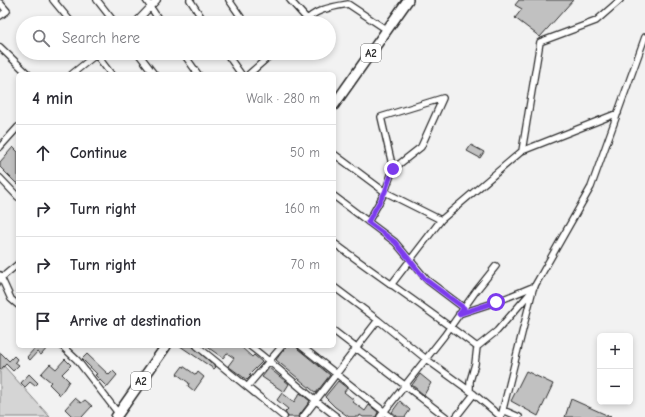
<!DOCTYPE html>
<html lang="en">
<head>
<meta charset="utf-8">
<style>
  :root { --surface:#fff; --page:#f2f2f3; --text:#2b2b33; --muted:#7c7c81; --line:#e1e1e2 }
  body { margin:0; font-family:"Comic Neue",sans-serif; background:var(--page); color:var(--text) }
  .controls { position:absolute; right:12px; bottom:12px; display:grid; overflow:hidden; border-radius:6px; box-shadow:0 2px 6px #0003 }
  .controls button { width:36px; height:36px; display:grid; place-items:center; padding:0; border:0; border-bottom:1px solid var(--line); background:var(--surface); color:var(--text); font:20px sans-serif }
  .stop { position:absolute; width:12px; height:12px; margin:-9px; border:3px solid #7c3aed; border-radius:50%; background:#fff }
  .stop.end { background:#7c3aed; border-color:#fff; box-shadow:0 1px 4px #0008 }
  .list { margin:0; padding:0; list-style:none }
  h2 { display:flex; justify-content:space-between; align-items:center; height:52px; margin:0; padding:0 16px; font-size:17px }
  h2 small { font-size:13px; font-weight:400; color:var(--muted) }
  .list li { display:grid; grid-template-columns:26px 1fr auto; gap:12px; align-items:center; box-sizing:border-box; height:56px; padding:0 16px; border-top:1px solid var(--line) }
  .list b { display:block; font-size:15px; white-space:nowrap }
  .list em { font-size:13px; font-style:normal; color:var(--muted) }
  .icon { flex:none; width:22px; height:22px; fill:none; stroke:currentColor; stroke-width:2; stroke-linecap:round; stroke-linejoin:round }
  .map { position:relative; flex:none; width:645px; height:417px; overflow:hidden }
  .search { position:absolute; background:var(--surface); box-shadow:0 2px 6px #0003; left:16px; top:16px; width:320px; height:44px; display:flex; align-items:center; gap:10px; box-sizing:border-box; padding:0 14px; border-radius:22px; color:var(--muted); font-size:15px }
  .panel { position:absolute; background:var(--surface); box-shadow:0 2px 6px #0003; left:16px; top:72px; width:320px; height:276px; border-radius:6px }
  .map>svg:first-child { display:block }
</style>
</head>
<body>
<div class="map">
<svg width="645" height="417" viewBox="0 0 645 417">
  <rect width="100%" height="100%" fill="#f2f2f2"/>
  <filter id="ink" filterUnits="userSpaceOnUse"><feTurbulence type="fractalNoise" baseFrequency=".025" numOctaves="2"/><feDisplacementMap in="SourceGraphic" scale="8" xChannelSelector="R" yChannelSelector="G"/><feConvolveMatrix kernelMatrix="1 2 1 2 8 2 1 2 1" color-interpolation-filters="sRGB"/></filter>
  <g filter="url(#ink)">
    <!-- green -->
    <path fill="#d5d5d5" stroke="#808080" d="M4,366L50,417H0V372Z"/>
    <!-- building -->
    <path fill="#c1c1c1" stroke="#2b2b2b" d="M519,0H573L540,37L515,18L522,9L515,5Z
      M471,145L484,152L480,158L467,151Z
      M13,147L18,152V185L0,167V162Z
      M31,346H49L41,355L37,352L30,360L27,357L34,349Z
      M180,346H192L216,367L214,369Z
      M206,346H240L252,357L254,355L262,362L249,375L251,376L247,380L228,366L234,358L227,353L223,358Z
      M286,346H297L298,349L330,375L316,393L276,360Z
      M0,352L9,361L14,356L17,359L15,362L19,365L13,371L6,364L0,370Z
      M87,354L109,375L113,371L117,375L107,387L95,375L97,374L82,359Z
      M65,359L71,365L62,374L69,381L60,395L49,384L51,382L41,374L50,364L56,369Z
      M183,366L196,375L198,372L204,377L194,391L188,386L189,383L177,374Z
      M269,368L289,384L284,392L262,377Z
      M526,371L553,384L538,416L511,401Z
      M29,374L38,383L35,386L30,382L25,387L21,383Z
      M420,374L431,383L424,395L412,385Z
      M338,381L347,388L344,392L354,400L353,402L365,411L369,405L378,412L376,417H363L360,415L359,417H349L335,407L325,397Z
      M282,393L294,402L300,393L310,401L298,417H288L285,412L288,409L277,400Z
      M75,398L81,403L85,400L92,406L82,417H73L65,409Z
      M571,399L611,417H565Z
      M400,401L410,410L405,417H398L392,412Z"/>
    <g fill="none" stroke-linecap="round" stroke-linejoin="round">
      <defs>
        <path id="minor" d="M53,0L72,23
          M97,0L115,23
          M146,0L161,23
          M190,0L205,23
          M229,0L245,23
          M290,0L307,19
          M0,3L7,11L0,16
          M135,23L157,0
          M303,23C316,9 331,7 348,4L387,30
          M0,47L28,74
          M95,53L111,74
          M138,53L154,74
          M183,53L198,74
          M226,53L241,74
          M72,74L98,53
          M249,74L273,53
          M618,113L522,151L540,42L596,21L620,0
          M0,147L18,127
          M334,154L385,192L441,220
          M0,178L18,197
          M334,196L395,242L427,280L464,308
          M368,222L385,192L393,169L381,117L443,98L421,147L393,169
          M334,243C381,278 430,311 477,347
          M0,275L11,299L18,305
          M0,279L18,264
          M391,285L441,220L522,151
          M334,287L378,320L426,359L474,394L501,417
          M459,314L496,302L535,286
          M334,331L446,417
          M62,346L77,360L118,413
          M197,346L284,417
          M250,346C280,369 307,395 337,417
          M301,346L391,417
          M247,387L282,346
          M470,391V381L475,364L477,347L497,331L532,291
          M503,410L519,417
          M303,417L378,320
          M380,417L444,336L476,291L496,266
          M456,417L474,394
          M501,417L533,289L591,187L645,37"/>
        <path id="trunk" d="M334,105L408,0
          M116,417L166,346"/>
      </defs>
      <!-- minor casing -->
      <use href="#minor" stroke="#2b2b2b" stroke-width="8"/>
      <!-- trunk casing -->
      <use href="#trunk" stroke="#2b2b2b" stroke-width="12"/>
      <!-- minor -->
      <use href="#minor" stroke="#fff" stroke-width="5.5"/>
      <!-- trunk -->
      <use href="#trunk" stroke="#fff" stroke-width="9"/>
    </g>
  </g>
  <g fill="none" stroke-linecap="round" stroke-linejoin="round" filter="url(#ink)">
    <!-- route -->
    <path stroke="#7c3aed" stroke-width="5" d="M393,169L385,192L368,222L395,242L426,280L464,308L459,314L496,302"/>
  </g>
  <g text-anchor="middle" stroke-width="3.5" stroke-linejoin="round" paint-order="stroke">
    <!-- shield labels -->
    <g fill="#fff" stroke="#6b6b6b" stroke-width="1">
      <rect x="361" y="44" width="20" height="18" rx="3"/>
      <rect x="131" y="372" width="20" height="18" rx="3"/>
    </g>
    <g font-size="11" font-weight="bold" fill="#2b2b2b">
      <text x="371" y="57">A2</text>
      <text x="141" y="385">A2</text>
    </g>
  </g>
</svg>
<div class="controls">
<button>+</button>
<button>−</button>
</div>
<div class="stop" style="left:496px;top:302px"></div>
<div class="stop end" style="left:393px;top:169px"></div>
<div class="search"><svg class="icon" aria-label="search" viewBox="0 0 24 24"><circle cx="10" cy="10" r="6"/><path d="M15 15l6 6"/></svg>Search here</div>
<section class="panel">
<h2>4 min<small>Walk · 280 m</small></h2>
<ul class="list">
<li><svg class="icon" aria-label="ahead" viewBox="0 0 24 24"><path d="M12 20V5M6 11l6-6 6 6"/></svg><div><b>Continue</b></div><em>50 m</em></li>
<li><svg class="icon" aria-label="right" viewBox="0 0 24 24"><path d="M7 20v-9h11M14 6l5 5-5 5"/></svg><div><b>Turn right</b></div><em>160 m</em></li>
<li><svg class="icon" aria-label="right" viewBox="0 0 24 24"><path d="M7 20v-9h11M14 6l5 5-5 5"/></svg><div><b>Turn right</b></div><em>70 m</em></li>
<li><svg class="icon" aria-label="arrive" viewBox="0 0 24 24"><path d="M6 21V4h12l-3 4 3 4H6"/></svg><div><b>Arrive at destination</b></div></li>
</ul>
</section>
</div>
</body>
</html>
